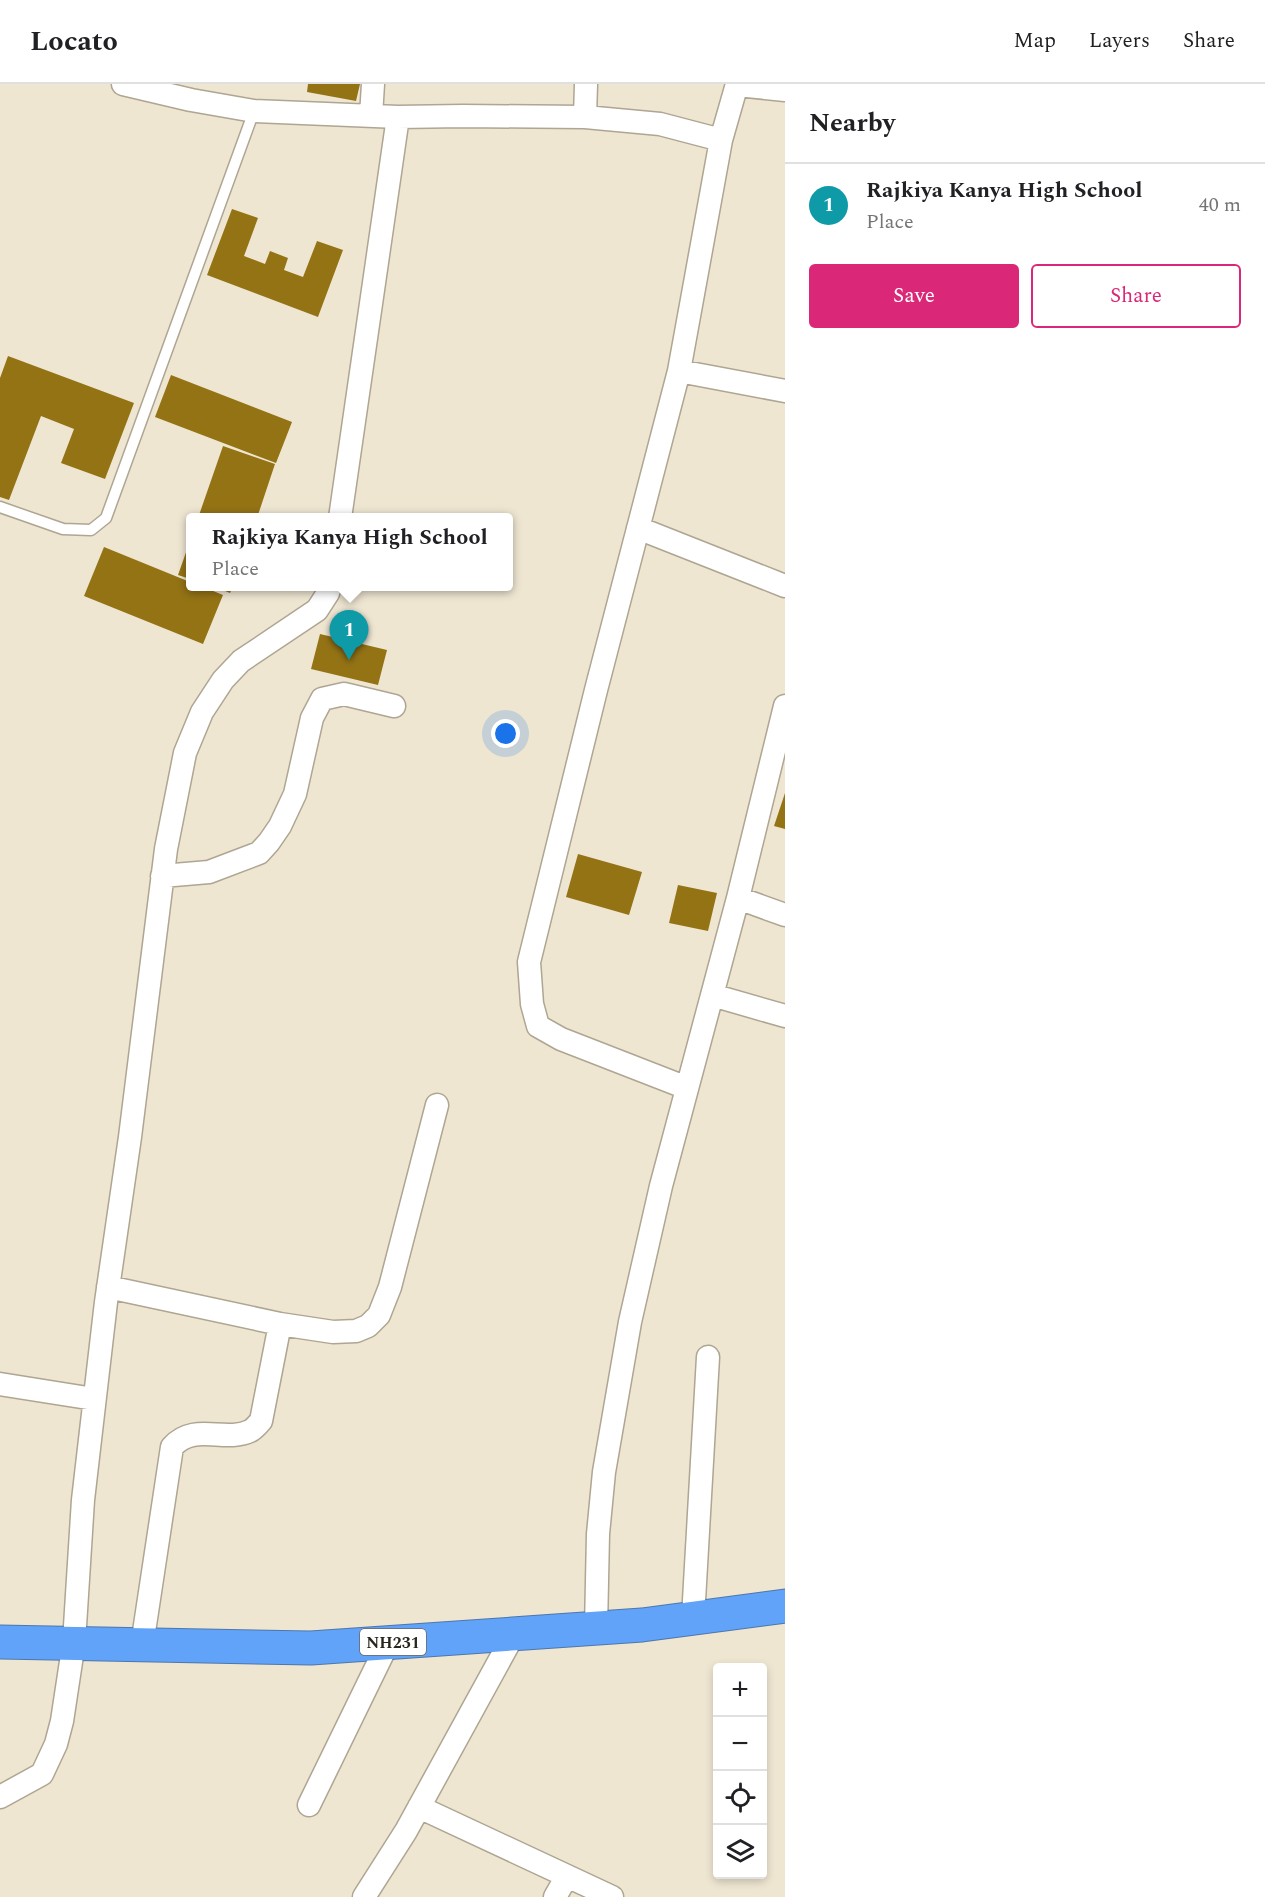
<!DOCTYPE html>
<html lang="en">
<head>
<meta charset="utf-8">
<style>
  :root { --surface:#fff; --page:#f6f6f6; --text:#202124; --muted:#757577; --line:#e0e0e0; --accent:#db2777 }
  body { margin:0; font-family:Spectral,serif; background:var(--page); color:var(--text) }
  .controls { position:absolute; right:18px; bottom:18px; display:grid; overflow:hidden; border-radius:6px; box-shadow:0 3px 9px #0003 }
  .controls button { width:54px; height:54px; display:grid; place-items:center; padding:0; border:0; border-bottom:2px solid var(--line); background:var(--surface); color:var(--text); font:30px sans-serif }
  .you { position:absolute; left:506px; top:650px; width:21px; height:21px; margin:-15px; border:4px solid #fff; border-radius:50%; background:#1a73e8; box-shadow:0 0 0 9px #1a73e833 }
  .badge { display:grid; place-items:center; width:39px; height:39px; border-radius:50%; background:var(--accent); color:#fff; font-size:20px; font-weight:700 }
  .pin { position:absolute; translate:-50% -50px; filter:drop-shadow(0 2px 3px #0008) }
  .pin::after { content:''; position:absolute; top:32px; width:21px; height:18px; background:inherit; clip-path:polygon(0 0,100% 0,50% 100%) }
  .popup { position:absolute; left:186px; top:429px; width:327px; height:78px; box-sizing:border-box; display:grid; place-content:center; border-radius:6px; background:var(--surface); filter:drop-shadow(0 2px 4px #0005); font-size:20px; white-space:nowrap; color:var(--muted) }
  .popup b { font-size:22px; color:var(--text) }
  .popup::after { content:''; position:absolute; left:50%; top:100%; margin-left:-12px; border:12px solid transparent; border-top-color:var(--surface) }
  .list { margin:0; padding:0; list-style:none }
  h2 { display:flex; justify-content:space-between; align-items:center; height:78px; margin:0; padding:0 24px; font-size:26px }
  h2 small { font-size:20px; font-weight:400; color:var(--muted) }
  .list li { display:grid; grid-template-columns:39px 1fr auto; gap:18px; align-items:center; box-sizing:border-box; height:84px; padding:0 24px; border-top:2px solid var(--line) }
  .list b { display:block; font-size:22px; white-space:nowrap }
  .list p { margin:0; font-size:20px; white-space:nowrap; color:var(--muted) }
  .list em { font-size:20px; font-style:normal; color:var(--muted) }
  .actions { display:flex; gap:12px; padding:18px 24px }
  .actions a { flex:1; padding:14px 0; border:2px solid var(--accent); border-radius:6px; text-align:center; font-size:21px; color:var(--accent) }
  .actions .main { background:var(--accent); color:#fff }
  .icon { flex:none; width:33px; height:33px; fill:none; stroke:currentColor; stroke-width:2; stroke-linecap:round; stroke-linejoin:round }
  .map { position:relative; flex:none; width:785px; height:1813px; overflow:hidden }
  header { display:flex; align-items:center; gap:36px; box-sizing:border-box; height:84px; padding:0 30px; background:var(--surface); border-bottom:2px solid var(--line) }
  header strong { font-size:28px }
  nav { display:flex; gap:33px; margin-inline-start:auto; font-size:21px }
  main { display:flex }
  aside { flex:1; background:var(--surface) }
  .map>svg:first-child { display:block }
</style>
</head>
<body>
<header>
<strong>Locato</strong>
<nav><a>Map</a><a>Layers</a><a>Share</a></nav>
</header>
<main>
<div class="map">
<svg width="785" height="1813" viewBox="0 0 785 1813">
  <rect width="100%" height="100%" fill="#efe6d2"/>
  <!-- building -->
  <path fill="#947315" d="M308,0H360L356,17L307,8Z
    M232,125L258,134L244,172L265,180L270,167L288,174L284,186L303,193L317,157L343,166L318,233L207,191Z
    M8,272L134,319L105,395L61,379L74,345L41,332L9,416L0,413V294Z
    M171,291L292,338L276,379L155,333Z
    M223,362L275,380L257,434H198Z
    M190,457V495L178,491Z
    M104,463L190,498V502H201L223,511L203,560L84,512Z
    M213,502H233L230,509Z
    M320,550L387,566L378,601L311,585Z
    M785,709V745L774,742Z
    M578,770L642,788L629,831L566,813Z
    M678,801L717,809L708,847L669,839Z"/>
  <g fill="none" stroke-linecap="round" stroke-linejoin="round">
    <defs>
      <path id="lane" d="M0,423L63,445L91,446L106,434L254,27"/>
      <path id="street" d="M123,0L191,16L254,27L398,33L463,32L585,33L660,40L721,56
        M737,1L785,6
        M371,32L373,0
        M585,33L586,0
        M679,287L785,307
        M340,434L398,33
        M638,444L785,502
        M162,792L209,788L259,769L269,758L280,742L295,710L312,634L322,615L344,610L394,622
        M738,814L785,831
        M712,911L785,932
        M687,1004L561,955L538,942L532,920L529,878L596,606L679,287L721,56L737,0
        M108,1203L280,1240L333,1248L356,1247L368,1242L379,1231L390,1203L437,1021
        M0,1300L94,1315
        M693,1534L708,1273
        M596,1544L598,1450L604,1388L630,1238L661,1102L738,814L785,622
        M142,1561L172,1363C194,1338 224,1359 250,1347C254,1345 258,1340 261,1337L280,1240
        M0,1713L42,1690L56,1660L62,1637L74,1558L83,1416L106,1218L130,1053L166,765L185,669L202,628L223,596L241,577L317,526L328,509L330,502
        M309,1721L388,1559
        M419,1723L612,1813
        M364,1813L406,1747L514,1550
        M555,1813L567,1792"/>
      <path id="highway" d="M0,1558L311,1564L642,1541L785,1522"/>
    </defs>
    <!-- lane casing -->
    <use href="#lane" stroke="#aea592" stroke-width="13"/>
    <!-- street casing -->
    <use href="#street" stroke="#aea592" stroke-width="25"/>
    <!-- highway casing -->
    <use href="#highway" stroke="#4d77ac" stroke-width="35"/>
    <!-- lane -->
    <use href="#lane" stroke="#fff" stroke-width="10"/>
    <!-- street -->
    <use href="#street" stroke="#fff" stroke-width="22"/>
    <!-- highway -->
    <use href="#highway" stroke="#61a3f8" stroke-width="33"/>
  </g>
  <g text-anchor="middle" stroke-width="4.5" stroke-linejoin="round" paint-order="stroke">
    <!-- shield labels -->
    <rect fill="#fff" stroke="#696762" stroke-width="1.5" x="360" y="1545" width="66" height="26" rx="4.5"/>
    <g font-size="16" font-weight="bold" fill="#29261e">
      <text x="393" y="1564">NH231</text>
    </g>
  </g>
</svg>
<div class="controls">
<button>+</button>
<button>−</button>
<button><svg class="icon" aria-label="locate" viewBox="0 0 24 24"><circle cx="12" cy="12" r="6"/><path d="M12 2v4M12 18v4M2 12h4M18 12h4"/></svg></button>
<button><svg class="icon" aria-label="layers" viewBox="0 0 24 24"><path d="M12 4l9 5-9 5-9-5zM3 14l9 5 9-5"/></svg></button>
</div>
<div class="you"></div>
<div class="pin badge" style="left:349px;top:576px;background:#0f9aa8">1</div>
<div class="popup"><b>Rajkiya Kanya High School</b>Place</div>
</div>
<aside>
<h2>Nearby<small></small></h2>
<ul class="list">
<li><span class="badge" style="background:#0f9aa8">1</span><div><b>Rajkiya Kanya High School</b><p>Place</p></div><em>40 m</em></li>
</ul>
<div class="actions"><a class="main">Save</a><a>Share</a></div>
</aside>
</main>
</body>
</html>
